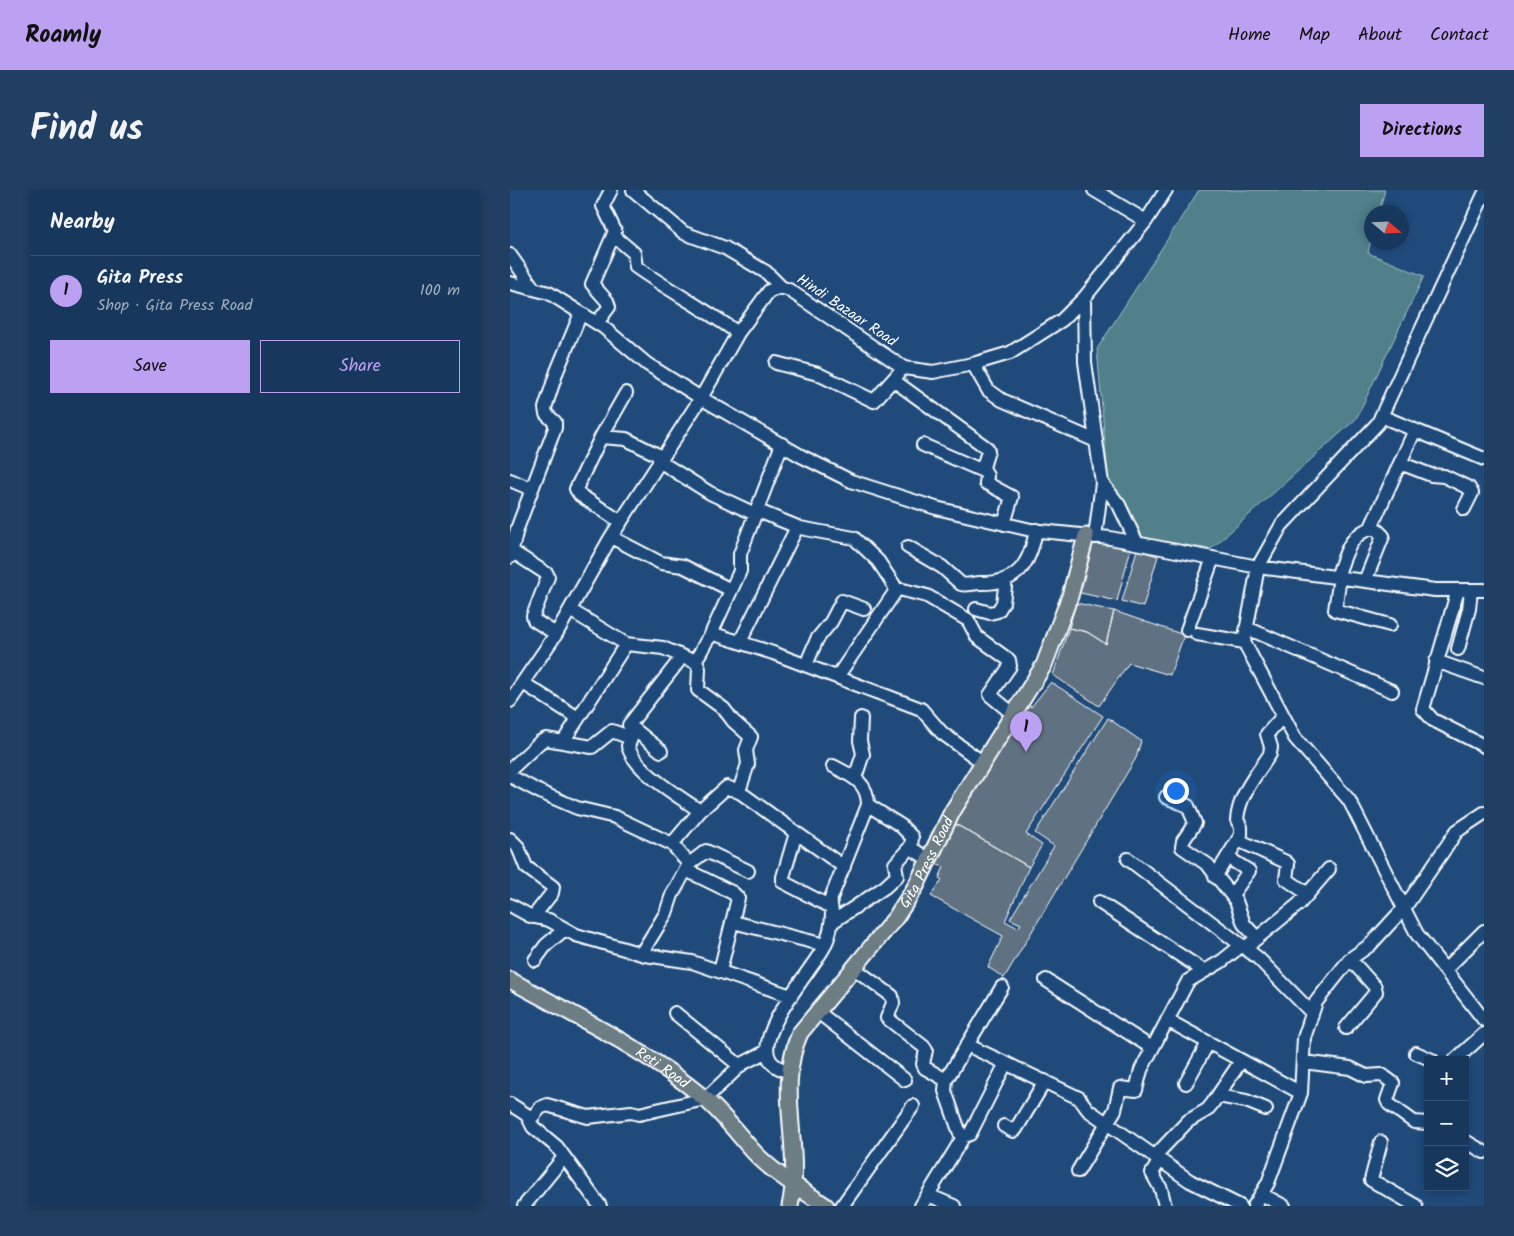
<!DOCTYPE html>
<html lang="en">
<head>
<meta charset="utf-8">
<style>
  :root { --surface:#17385c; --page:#203f62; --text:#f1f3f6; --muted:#9eacbb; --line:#365272; --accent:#bca0f2 }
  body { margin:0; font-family:Kalam,sans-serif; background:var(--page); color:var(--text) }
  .controls { position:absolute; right:15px; bottom:15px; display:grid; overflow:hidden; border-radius:0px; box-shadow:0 2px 8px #0003 }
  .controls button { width:45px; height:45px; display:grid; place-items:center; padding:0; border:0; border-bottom:1px solid var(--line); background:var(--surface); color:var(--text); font:25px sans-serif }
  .compass { position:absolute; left:854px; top:15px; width:45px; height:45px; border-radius:50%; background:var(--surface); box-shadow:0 2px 8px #0003; rotate:109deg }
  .you { position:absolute; left:665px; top:600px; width:18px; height:18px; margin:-12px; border:4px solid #fff; border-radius:50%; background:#1a73e8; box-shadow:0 0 0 8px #1a73e833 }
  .badge { display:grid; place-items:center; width:32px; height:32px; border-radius:50%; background:var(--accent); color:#111; font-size:16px; font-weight:700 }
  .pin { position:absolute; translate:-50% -41px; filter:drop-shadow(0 1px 2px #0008) }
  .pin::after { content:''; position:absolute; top:26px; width:18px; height:15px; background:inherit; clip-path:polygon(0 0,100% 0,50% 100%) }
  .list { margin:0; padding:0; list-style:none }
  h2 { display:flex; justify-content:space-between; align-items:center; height:65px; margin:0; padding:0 20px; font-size:21px }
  h2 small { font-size:16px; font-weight:400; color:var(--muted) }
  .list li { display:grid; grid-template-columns:32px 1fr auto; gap:15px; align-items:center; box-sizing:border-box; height:70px; padding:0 20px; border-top:1px solid var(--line) }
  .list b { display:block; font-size:19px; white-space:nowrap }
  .list p { margin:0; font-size:16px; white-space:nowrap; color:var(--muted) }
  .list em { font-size:16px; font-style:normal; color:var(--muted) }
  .actions { display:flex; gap:10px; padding:15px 20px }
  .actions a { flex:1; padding:11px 0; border:1px solid var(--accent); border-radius:0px; text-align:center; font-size:18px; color:var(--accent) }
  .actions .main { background:var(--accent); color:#111 }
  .icon { flex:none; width:28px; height:28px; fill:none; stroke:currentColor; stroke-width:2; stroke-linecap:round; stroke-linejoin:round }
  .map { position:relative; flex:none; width:974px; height:1016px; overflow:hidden; border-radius:0px }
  header { display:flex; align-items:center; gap:30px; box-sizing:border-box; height:70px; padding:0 25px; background:var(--accent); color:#111 }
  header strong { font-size:24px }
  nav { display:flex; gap:28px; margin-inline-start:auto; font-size:18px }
  .intro { display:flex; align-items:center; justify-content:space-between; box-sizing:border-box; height:120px; padding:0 30px }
  h1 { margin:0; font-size:35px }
  .button { padding:12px 22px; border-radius:0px; background:var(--accent); color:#111; font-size:18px; font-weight:700 }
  main { display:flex; gap:30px; padding:0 30px }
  aside { flex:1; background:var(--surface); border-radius:0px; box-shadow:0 2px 8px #0003 }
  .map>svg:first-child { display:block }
</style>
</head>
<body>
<header>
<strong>Roamly</strong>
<nav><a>Home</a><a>Map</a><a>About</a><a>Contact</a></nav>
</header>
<div class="intro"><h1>Find us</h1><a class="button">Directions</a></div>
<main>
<aside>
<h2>Nearby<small></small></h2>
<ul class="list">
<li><span class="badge">1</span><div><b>Gita Press</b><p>Shop · Gita Press Road</p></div><em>100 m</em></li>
</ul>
<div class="actions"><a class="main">Save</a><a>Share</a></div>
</aside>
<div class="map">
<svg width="974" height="1016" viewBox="0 0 974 1016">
  <rect width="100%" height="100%" fill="#1f4a7a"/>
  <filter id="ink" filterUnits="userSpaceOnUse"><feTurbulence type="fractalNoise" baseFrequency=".02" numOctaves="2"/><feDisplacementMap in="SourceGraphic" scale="10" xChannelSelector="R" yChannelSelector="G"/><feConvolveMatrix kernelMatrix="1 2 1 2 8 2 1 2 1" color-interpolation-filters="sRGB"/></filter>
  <g filter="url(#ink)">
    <!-- green -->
    <path fill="#51808a" stroke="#a8c0c4" d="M689,0H875L869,22H862L861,50L858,63L914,86L846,229L701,359L631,348L599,300L587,159Z"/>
    <!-- building -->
    <path fill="#607281" stroke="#fff" d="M579,352L621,358L607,411L566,402Z
      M627,360L648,366L633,417L612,411Z
      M566,413L604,421L596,454L577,442L559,438Z
      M604,421L674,445L660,485L619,473L589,516L543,485L559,438L577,442L596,454Z
      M541,492L593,526L516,644L532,655L519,677L442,632L517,513L521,517Z
      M598,528L631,551L626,568L494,788L478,777L493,746L421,706L432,690L429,688L434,677L425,674L442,632L519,677L495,731L508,738L511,734L500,729L544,656L525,643Z"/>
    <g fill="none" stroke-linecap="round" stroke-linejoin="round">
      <defs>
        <path id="minor" d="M123,0L174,43L215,58L256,82L271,97
          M584,0L636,31
          M974,4L868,233L771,336L748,377L734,452L785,548L839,610L907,744L974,830
          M104,46L124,63L126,77C160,101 195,119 228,143
          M0,65L24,99
          M0,93L39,103L93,137L137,174L191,208L291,266L341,291L426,318L521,340L600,348L748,377L925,400H974
          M574,108L575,172L592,293L585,347
          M87,133L99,117L97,111L82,94L105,41L93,16L101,0
          M266,173L308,184L364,211L389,183
          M463,174L478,200L492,210L586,251
          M383,190L477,258L478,261L473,277L477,286L476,293L502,307L494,334
          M871,226L974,269
          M91,247L116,203
          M413,255L473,281
          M149,271L200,303L245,324
          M890,273L921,285L934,286L959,298L962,303L954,319
          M0,290L21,299
          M592,293L609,315L627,353
          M246,320L290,338L344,348L368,371L384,395L385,402L327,487
          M111,332L70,305L66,299L91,247L116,249L152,267
          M101,347L151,373L173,376L221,400
          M398,357L432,377L451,394C457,396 463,393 470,393C508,394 520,374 526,340
          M0,360L37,384L38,387L23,426L24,430L46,444
          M0,367L7,339L45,238V232L36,224L35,218L47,181L71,123
          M827,387C835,366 839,343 863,338
          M830,387L825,420L880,435
          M855,391L873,346L862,335L905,240
          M385,398L417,406L458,430L467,447L499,470L500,476L480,505L503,524
          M948,400L913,519L923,530L974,556
          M466,419L480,423L488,421L493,413L496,389
          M60,420L116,454L153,458L183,471C193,465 193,449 204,444L263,463L411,519L432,543L472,572
          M737,438L882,501
          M677,440L703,368
          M201,444L230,381V364L272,254
          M687,444L734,452
          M230,452L287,337
          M948,459L959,419L961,400
          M186,470L189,479L188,500L214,519L223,531L241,547L236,560L238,574L229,601
          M926,471L974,488
          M296,475L307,449L321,432L332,411L354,419
          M13,493L68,528
          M0,511L46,444L101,347L191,208L228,143L259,101L271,97L279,100L394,178L423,182L463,174L500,163L552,130L574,108L636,31L656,0
          M124,541L118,556C124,581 169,606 190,621
          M53,552L116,454
          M151,561L119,535L172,467
          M0,580L30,552L36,549L82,557L102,541L121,548
          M0,586L30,602L67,618L105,627L162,654
          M345,588L353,564L350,551L351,528
          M656,607L678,616L685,633L673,651L672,657L698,675L726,711L734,734L747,748
          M358,615L390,635L402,647L401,658L418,669
          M286,643L273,687V692L321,717
          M0,649L8,657L16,677L43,697L42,703L23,727
          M728,650L776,672L778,674L776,689L798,704
          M717,667L739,681L722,705
          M618,669L748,768L801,822
          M179,674L196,661L238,681
          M176,680L223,703L228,708L210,781
          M705,687L731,645V637L727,630C729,604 747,584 760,564L761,557L757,544L773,526
          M589,712L694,781
          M0,715L20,726L39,730L66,745L135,765L182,772L281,806
          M223,732L315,755
          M321,733L375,697L387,686L385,674L401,656
          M741,753L789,714L819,679
          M131,764L156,723L162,705L179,674L162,654L190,621L217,597L231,603L334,677
          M25,770L36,755L55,739
          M345,779L382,806L383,813L377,828L414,857L416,860L413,874L415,878L436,890
          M935,780L974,741
          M536,790L642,858
          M308,822L395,890
          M165,823L230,876
          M657,830L791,903
          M836,838L866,802L865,797L840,769
          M457,855L569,908L578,920L680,991L730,1016
          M906,863L922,870
          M945,870L974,844
          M794,872L840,878L856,886L872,885L883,893L877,910L879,914L904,932L918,933
          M279,882C272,879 264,877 260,870C244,844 302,780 314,757C319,747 322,734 322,723C322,718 320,714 321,708L358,615C358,592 342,586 323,576
          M676,893L698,853
          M708,906L736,911L756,919
          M0,914L17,925L23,937L47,957L90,1016
          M20,930L30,918L37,915L78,927L121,922L129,924L195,909L232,874L257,861
          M494,936L503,941L506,939L535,891
          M452,947L460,944L496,873
          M955,951L974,962
          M871,952L861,990L906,1016
          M644,967L678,931L697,920L702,914L731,871
          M650,970L642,983L651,999L655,1016
          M568,981L605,920L610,898L626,900L631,880L678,791L712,771L732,755
          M751,1004L774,1016
          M418,1005L444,1016
          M14,1016L54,967
          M332,1016L403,916
          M411,1016L452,949L435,901L436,890L492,797
          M744,1016L758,993L791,903L794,848L806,812L840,769L860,755L895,717L947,641L974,623"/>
        <g id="major">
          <path id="s1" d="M0,790C67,827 135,859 194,908C213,924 227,943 243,961C263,983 291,999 316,1016"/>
          <path id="s2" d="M280,1016C293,959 265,898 290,843L386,727L406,696L442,622L534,475L560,406L576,346"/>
        </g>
      </defs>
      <!-- minor casing -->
      <use href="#minor" stroke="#fff" stroke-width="16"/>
      <!-- major casing -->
      <use href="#major" stroke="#fff" stroke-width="19"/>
      <!-- minor -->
      <use href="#minor" stroke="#1f4a7a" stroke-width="12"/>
      <!-- major -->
      <use href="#major" stroke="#6d7d84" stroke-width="15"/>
    </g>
  </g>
  <g text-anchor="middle" stroke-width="4.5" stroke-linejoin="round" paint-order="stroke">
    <!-- street labels -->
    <g font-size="15" fill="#fff" stroke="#1f4a7a">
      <text transform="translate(337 120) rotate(34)" y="5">Hindi Bazaar Road</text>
      <text dy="5" stroke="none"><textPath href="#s2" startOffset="388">Gita Press Road</textPath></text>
      <text dy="5" stroke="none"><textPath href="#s1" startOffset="176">Reti Road</textPath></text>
    </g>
  </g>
</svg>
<div class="controls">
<button>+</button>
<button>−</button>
<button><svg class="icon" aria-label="layers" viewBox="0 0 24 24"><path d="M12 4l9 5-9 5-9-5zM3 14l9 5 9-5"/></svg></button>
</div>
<svg class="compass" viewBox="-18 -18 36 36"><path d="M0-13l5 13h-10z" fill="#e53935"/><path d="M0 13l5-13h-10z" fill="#9eacbb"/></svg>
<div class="you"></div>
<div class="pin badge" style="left:516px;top:562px">1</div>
</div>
</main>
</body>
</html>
